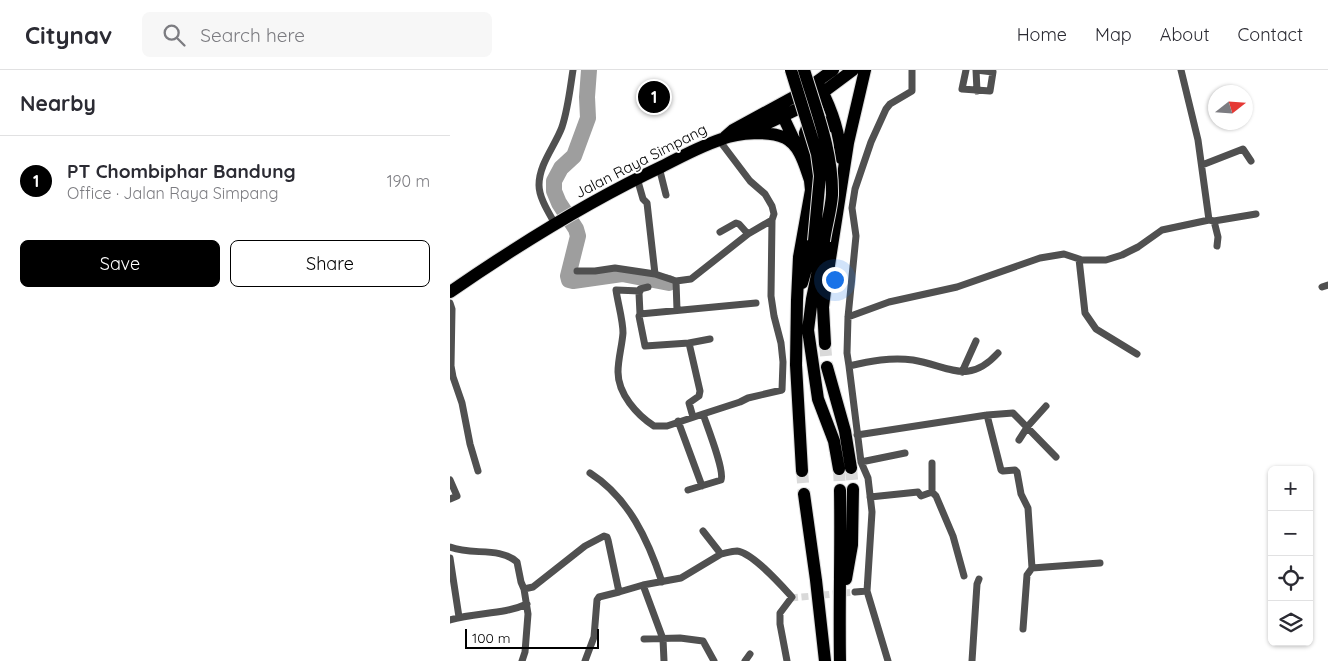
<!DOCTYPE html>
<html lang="en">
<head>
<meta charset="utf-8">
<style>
  :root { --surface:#fff; --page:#f7f7f7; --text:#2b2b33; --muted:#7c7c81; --line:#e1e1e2; --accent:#000 }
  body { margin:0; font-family:Quicksand,sans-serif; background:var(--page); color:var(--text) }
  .controls { position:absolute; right:15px; bottom:15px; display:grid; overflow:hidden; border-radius:8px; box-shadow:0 1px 4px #0004 }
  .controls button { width:45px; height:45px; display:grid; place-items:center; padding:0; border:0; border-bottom:1px solid var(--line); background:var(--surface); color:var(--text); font:25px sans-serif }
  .compass { position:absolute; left:758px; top:15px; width:45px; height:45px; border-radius:50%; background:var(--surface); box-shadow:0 1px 4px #0004; rotate:73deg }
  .scale { position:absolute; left:15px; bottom:12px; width:134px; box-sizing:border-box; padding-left:5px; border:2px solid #000; border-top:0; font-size:14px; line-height:18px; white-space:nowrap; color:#000; -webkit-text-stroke:4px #fff; paint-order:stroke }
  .you { position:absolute; left:384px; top:209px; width:18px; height:18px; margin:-12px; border:4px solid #fff; border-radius:50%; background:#1a73e8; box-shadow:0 0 0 8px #1a73e833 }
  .badge { display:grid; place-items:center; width:32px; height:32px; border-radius:50%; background:var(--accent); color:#fff; font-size:16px; font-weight:700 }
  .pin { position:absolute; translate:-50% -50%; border:2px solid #fff; box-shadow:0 1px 5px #0006 }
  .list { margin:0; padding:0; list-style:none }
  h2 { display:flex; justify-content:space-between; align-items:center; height:65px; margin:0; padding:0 20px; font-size:21px }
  h2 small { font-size:16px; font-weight:400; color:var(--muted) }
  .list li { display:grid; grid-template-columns:32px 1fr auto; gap:15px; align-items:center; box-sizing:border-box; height:90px; padding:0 20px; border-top:1px solid var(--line) }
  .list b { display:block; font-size:19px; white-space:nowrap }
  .list p { margin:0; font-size:16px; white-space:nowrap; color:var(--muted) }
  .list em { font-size:16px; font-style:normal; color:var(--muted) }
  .actions { display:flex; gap:10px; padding:15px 20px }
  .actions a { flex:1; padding:11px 0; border:1px solid var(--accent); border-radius:8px; text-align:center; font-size:18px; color:var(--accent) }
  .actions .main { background:var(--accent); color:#fff }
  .icon { flex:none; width:28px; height:28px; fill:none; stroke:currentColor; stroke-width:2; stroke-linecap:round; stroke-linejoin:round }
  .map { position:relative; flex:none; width:878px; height:591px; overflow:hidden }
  header { display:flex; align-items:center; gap:30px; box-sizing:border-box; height:70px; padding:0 25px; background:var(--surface); border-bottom:1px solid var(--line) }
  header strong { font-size:24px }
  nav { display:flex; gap:28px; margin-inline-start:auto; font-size:18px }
  .search { width:350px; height:45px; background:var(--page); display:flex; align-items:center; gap:12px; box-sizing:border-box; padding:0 18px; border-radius:8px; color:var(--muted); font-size:19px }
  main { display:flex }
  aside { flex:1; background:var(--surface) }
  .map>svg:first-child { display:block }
</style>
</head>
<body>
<header>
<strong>Citynav</strong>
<div class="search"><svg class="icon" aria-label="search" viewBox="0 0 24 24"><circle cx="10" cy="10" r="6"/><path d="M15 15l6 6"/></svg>Search here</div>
<nav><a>Home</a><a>Map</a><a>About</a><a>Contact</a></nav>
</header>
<main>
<aside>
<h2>Nearby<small></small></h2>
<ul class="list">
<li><span class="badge">1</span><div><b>PT Chombiphar Bandung</b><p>Office · Jalan Raya Simpang</p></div><em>190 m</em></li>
</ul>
<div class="actions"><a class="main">Save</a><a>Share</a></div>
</aside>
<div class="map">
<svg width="878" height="591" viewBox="0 0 878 591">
  <rect width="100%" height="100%" fill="#fff"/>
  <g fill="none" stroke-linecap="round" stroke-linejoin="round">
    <!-- river -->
    <path stroke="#9e9e9e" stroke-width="16" d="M139,0L137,27L138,48L124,86L111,98L104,111V121L109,133L126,159L128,166L118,206L119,210L123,211L172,204L219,213"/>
    <!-- street-tunnel -->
    <path stroke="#d9d9d9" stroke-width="7" stroke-dasharray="7 3.5" stroke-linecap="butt" d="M341,528L405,522"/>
    <!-- highway-tunnel -->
    <path stroke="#d9d9d9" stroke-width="12" stroke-dasharray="12 6" stroke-linecap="butt" d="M375,274L377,297
      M401,398L403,419
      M389,399L390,420
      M352,401L354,424"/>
    <defs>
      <path id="highway" d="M370,17C381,38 390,64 391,88
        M329,38L346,74
        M301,61L356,35L403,0
        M275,67L283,60L351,23L383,0
        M374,171L362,229L358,260L368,329L384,371L389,399
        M352,213L364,171
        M0,222C68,175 139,131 213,96C232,86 251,76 272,69C288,63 320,60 335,68C351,76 355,97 361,113
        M375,274L373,237L375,221L398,73L415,0
        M377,297L395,361L401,398
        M352,401L346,295L347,230L349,187L361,120L355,63L357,58L366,51L379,53L385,58
        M390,420C391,477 389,534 390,591
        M354,424L366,510L375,591
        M396,509L402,475L403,419"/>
    </defs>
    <!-- highway casing -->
    <use href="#highway" stroke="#dbdbdb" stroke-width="14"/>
    <!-- street -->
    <path stroke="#505050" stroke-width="7" d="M516,0L512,19L540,21L543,2L526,0
      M526,0L527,21
      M731,0L748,70L759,150
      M752,95L793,79L801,91
      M209,97L216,125
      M187,108L193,129L197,133L205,204
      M764,151L768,167L767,176
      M105,154C99,143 89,128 89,115C89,94 105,76 112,57C118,39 120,19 123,0
      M270,162L286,153L289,154L298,164
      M629,189L635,243L646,259L687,284
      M127,201H145L165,198L205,204L226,211L241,209L298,164L322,150L324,144L322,136L315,124L300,111L269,70
      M226,211L227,240
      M198,217L190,219L189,223L190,244L189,246L195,276L239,273L260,269
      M872,217L878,215
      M190,221L166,220C168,234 173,250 173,263C172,276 168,289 168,302C168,324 187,345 204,356H217L253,344
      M0,233L2,239L1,296L3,307L12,333L20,374L28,401
      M190,244L306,233
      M398,247L439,232L507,217L590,188L614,184L632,190H656L672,185L688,177L712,160L759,150L764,151L806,144
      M239,273L250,321L249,326L239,333L243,347
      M399,296C420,291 441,287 463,290C499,296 518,316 548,283
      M512,302L526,271
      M537,345L551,400L553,401L565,400L567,402L571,424L578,438L582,498L577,505L573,559
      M228,351L252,416
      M407,365L537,345L563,343L606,387
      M569,370L578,356L596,336
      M411,392L455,383
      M140,403C179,428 198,470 212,512
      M0,410L7,426L0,429
      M238,420L271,410C275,401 257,356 253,344L290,332L298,328L332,320L333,292L331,273L324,246L321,226L322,150
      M482,422V393
      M420,427L468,422L471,426L482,422L486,426L503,466L514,506
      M253,461L271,484C276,483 282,481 287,481C303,483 331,515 342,527L330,543V554L337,591
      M0,477C21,486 49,476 67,492L71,512L74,519L78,544L75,582L72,591
      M0,488L9,547
      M582,498L650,493
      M193,515L213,569L214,591
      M74,519L83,517L135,476L154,466L157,467L158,470L169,522L193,515L231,508L271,484
      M405,522L417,521
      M0,550C25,542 53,545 77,534
      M194,569L230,568L253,571L264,591
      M135,591L144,567L147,530L149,527L169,522
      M295,591L300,584
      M438,591L417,521L422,442L418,408L411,392L399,296L397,283L398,247L406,166L402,138L405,119L421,72L436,39L440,34L462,21V0
      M522,591L527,514L529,509"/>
    <!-- highway -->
    <use href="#highway" stroke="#000" stroke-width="12"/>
    <defs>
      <path id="highway-bridge" d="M341,0L367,84L370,106L364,171
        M354,0C366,40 383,82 382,125C381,140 376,156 374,171"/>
    </defs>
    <!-- highway-bridge casing -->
    <use href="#highway-bridge" stroke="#dbdbdb" stroke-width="14" stroke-linecap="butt"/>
    <!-- highway-bridge -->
    <use href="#highway-bridge" stroke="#000" stroke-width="12"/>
  </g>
  <g text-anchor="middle" stroke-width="4" stroke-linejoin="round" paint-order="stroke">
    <!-- street labels -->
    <g font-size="15" fill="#000" stroke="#fff">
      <text transform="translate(191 91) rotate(-27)" y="5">Jalan Raya Simpang</text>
    </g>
  </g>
</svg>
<div class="controls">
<button>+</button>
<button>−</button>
<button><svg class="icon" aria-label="locate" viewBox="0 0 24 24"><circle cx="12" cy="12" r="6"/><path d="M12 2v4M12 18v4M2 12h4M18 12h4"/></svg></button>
<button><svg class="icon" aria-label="layers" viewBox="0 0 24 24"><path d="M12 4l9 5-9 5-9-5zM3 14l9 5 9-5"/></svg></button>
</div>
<svg class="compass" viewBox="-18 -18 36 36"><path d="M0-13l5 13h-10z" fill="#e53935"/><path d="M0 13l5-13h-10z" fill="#7c7c81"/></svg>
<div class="scale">100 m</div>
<div class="you"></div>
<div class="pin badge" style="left:204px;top:27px">1</div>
</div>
</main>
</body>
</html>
